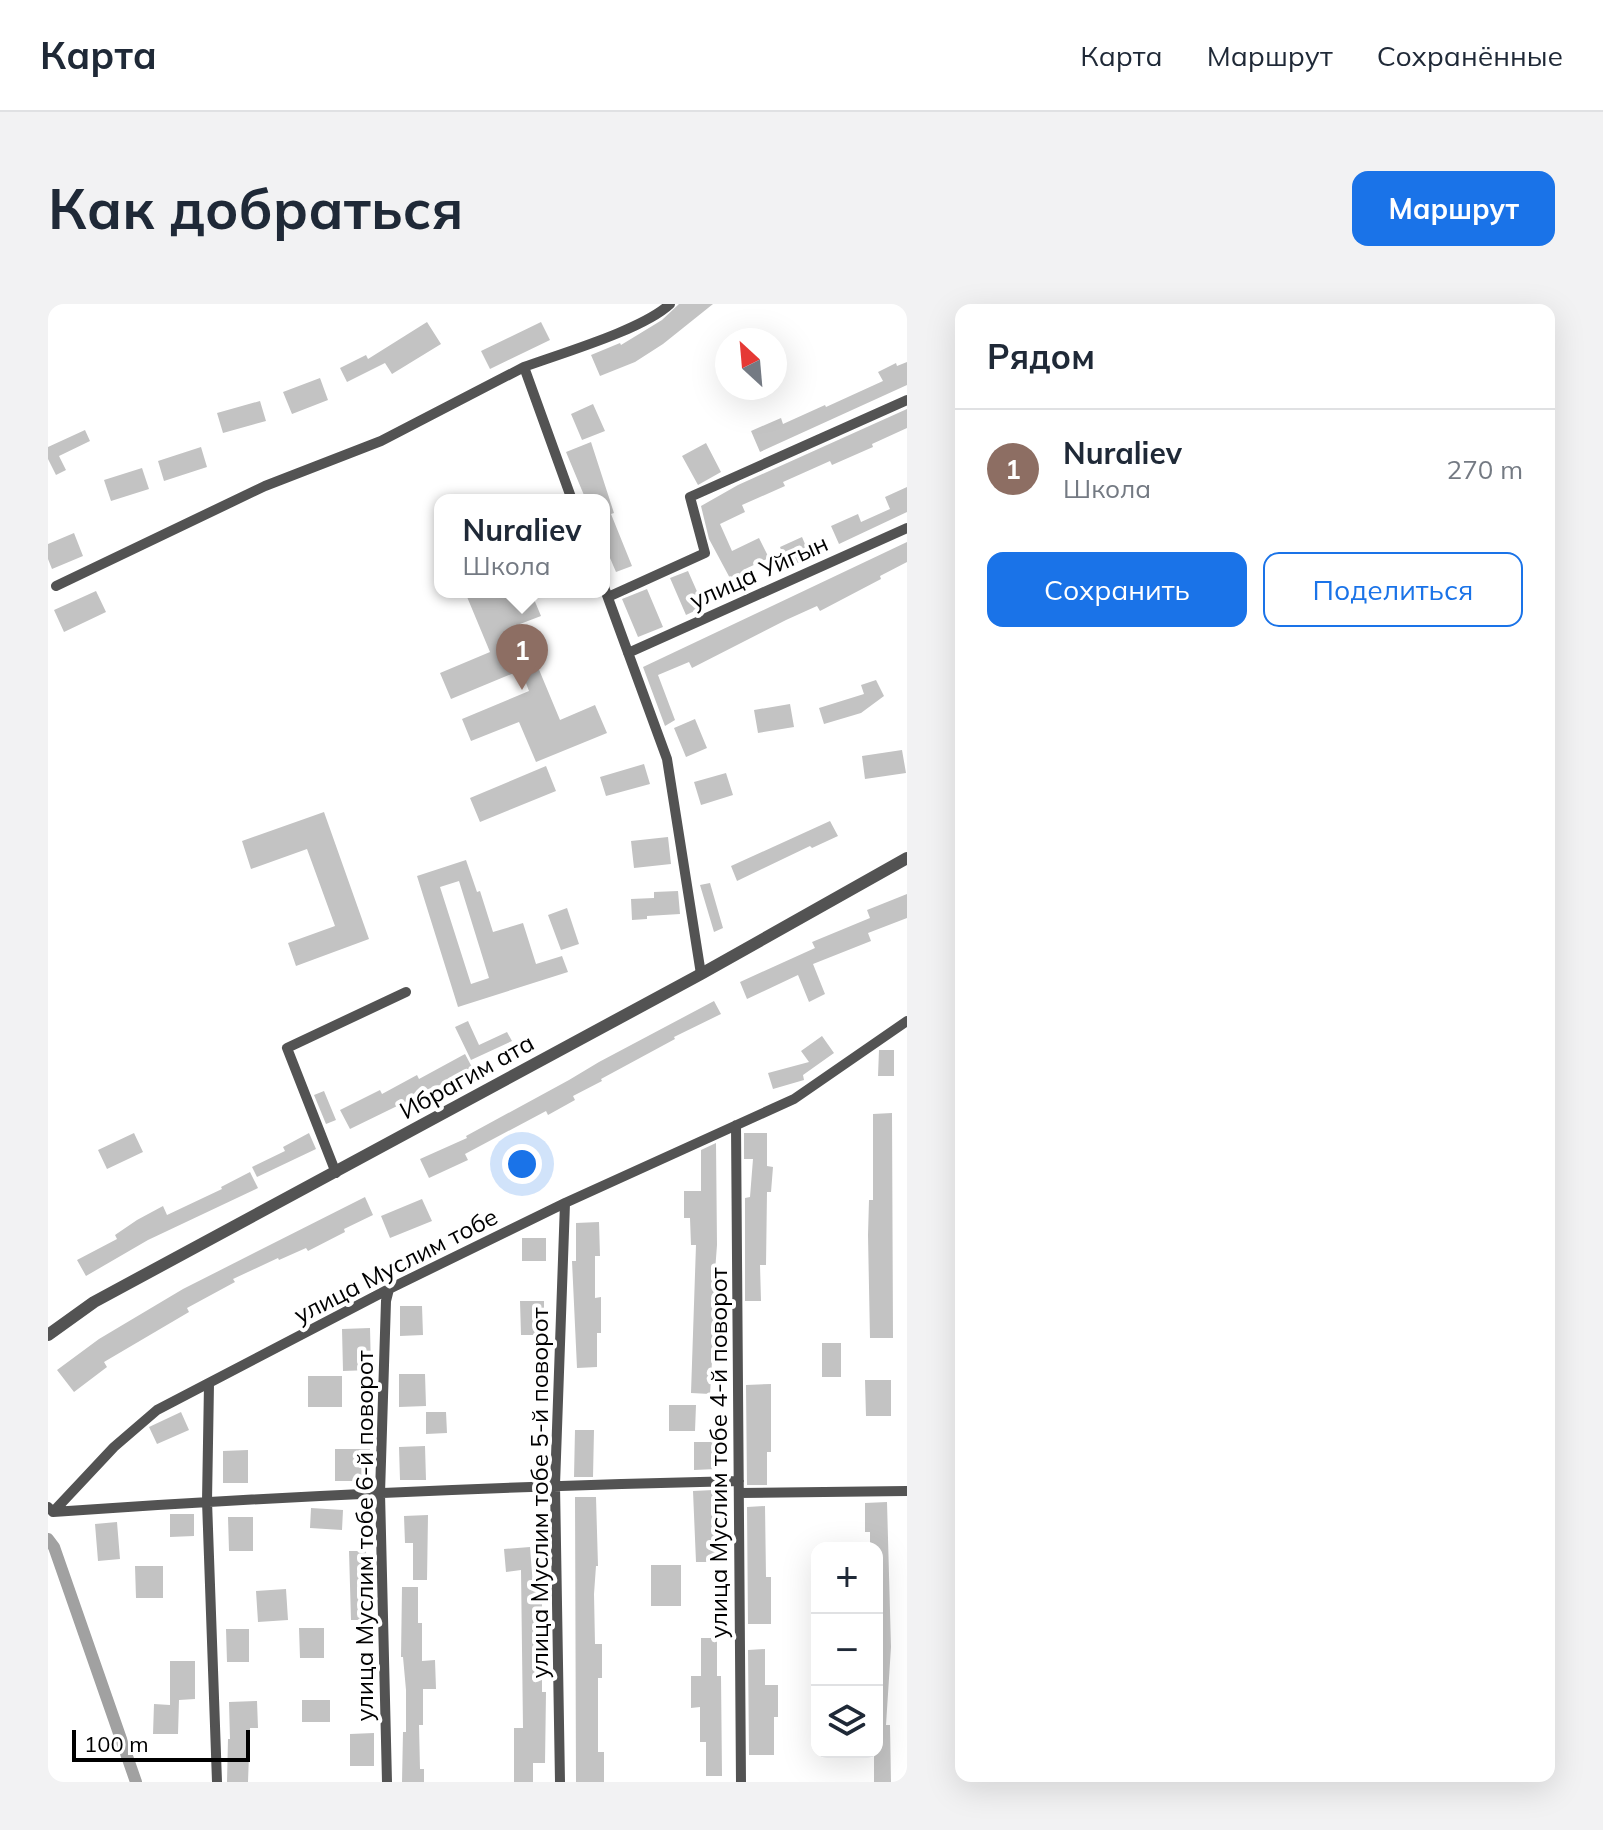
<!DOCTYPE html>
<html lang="ru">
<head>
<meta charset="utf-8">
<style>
  :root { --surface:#fff; --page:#f2f2f3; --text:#1f2937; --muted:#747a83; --line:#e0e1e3; --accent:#1a73e8 }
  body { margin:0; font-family:Mulish,sans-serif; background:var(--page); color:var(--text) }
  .controls { position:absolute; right:24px; bottom:24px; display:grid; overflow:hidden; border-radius:16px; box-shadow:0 8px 32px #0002 }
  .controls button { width:72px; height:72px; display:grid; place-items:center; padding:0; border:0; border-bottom:2px solid var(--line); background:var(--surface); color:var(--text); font:40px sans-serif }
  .compass { position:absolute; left:667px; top:24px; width:72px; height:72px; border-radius:50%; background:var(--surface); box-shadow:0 8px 32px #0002; rotate:334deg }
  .scale { position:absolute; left:24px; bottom:20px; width:178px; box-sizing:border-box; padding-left:8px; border:4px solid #000; border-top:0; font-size:22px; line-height:28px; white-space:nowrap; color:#000; -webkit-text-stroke:6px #fff; paint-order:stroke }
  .you { position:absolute; left:474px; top:860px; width:28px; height:28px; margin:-20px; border:6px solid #fff; border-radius:50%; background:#1a73e8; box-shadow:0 0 0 12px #1a73e833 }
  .badge { display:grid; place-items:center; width:52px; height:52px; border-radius:50%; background:var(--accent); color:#fff; font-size:26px; font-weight:700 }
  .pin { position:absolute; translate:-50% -66px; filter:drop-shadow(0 2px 4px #0008) }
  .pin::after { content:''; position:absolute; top:42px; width:28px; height:24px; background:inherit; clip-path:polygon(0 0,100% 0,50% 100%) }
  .popup { position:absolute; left:386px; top:190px; width:176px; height:104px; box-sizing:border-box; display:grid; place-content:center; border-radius:16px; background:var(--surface); filter:drop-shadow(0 2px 6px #0005); font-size:26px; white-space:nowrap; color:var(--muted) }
  .popup b { font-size:30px; color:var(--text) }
  .popup::after { content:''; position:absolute; left:50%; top:100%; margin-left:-16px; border:16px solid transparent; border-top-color:var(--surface) }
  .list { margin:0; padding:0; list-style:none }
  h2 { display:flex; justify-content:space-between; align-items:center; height:104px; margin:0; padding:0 32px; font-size:34px }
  h2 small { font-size:26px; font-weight:400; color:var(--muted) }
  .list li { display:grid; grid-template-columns:52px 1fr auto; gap:24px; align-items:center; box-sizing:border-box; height:120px; padding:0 32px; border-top:2px solid var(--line) }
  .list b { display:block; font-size:30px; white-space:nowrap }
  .list p { margin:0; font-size:26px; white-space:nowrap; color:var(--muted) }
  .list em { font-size:26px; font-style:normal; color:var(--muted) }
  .actions { display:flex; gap:16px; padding:24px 32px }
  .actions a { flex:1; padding:18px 0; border:2px solid var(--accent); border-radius:16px; text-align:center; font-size:28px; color:var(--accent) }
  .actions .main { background:var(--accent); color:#fff }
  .icon { flex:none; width:44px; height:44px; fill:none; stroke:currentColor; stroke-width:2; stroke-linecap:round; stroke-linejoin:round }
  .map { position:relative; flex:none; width:859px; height:1478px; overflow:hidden; border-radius:16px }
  header { display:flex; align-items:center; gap:48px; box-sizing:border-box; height:112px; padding:0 40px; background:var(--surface); border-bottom:2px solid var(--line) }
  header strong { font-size:38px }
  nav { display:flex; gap:44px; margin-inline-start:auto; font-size:28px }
  .intro { display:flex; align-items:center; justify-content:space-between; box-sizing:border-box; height:192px; padding:0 48px }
  h1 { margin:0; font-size:56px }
  .button { padding:20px 36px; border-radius:16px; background:var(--accent); color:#fff; font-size:28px; font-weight:700 }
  main { display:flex; gap:48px; padding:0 48px }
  aside { flex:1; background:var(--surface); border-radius:16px; box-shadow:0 8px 32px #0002 }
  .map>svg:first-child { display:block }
</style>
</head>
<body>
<header>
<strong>Карта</strong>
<nav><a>Карта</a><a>Маршрут</a><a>Сохранённые</a></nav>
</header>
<div class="intro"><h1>Как добраться</h1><a class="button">Маршрут</a></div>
<main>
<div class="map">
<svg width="859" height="1478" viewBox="0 0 859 1478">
  <rect width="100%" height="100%" fill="#fff"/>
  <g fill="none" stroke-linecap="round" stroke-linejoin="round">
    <!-- canal -->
    <path stroke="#a1a1a1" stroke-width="12" d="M0,1235L6,1243L88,1478"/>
  </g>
  <!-- building -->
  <path fill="#c3c3c3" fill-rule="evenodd" d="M631,0H665L615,40L587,58L552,72L543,51L572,39L573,41L614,16Z
    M379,18L393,40L344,70L337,59L299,78L292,64L318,51L320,55Z
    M493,18L502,36L442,65L433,47Z
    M859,58V81L712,148L703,127L733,114L735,120L777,101L778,103L835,77L830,68L848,59L849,62Z
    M272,74L280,96L244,110L235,88Z
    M212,97L218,117L175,129L169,109Z
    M545,100L557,127L534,136L523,110Z
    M859,105V124L824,140L825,143L784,161L782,157L735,178L737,182L694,201L697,208L672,220L684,247L711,234L721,254L695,266L702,281L638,311L622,274L640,267L651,292L684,278L661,235L653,202L690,181Z
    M37,126L42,137L11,152L18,166L8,171L0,155V143Z
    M543,138L566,209L563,210L584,262L568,268L556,240V196H538L518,148Z
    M658,139L673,168L650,181L634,152Z
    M153,143L159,163L116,177L110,157Z
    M94,164L101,185L63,197L56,176Z
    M859,183V208L791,240L783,222L810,210L813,218L842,205L837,193Z
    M26,229L35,252L4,265L0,255V240Z
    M754,233L763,254L740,263L732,243Z
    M859,238V258L832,272L833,275L772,307L769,302L738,316L644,364L641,358L610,371L627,416L617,422L595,363Z
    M599,285L615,323L590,333L574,295Z
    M48,287L58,308L16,328L6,306Z
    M417,288H483L493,312L472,320L512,416L547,401L559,429L488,458L471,418L423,437L414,415L481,387L473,366L403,395L392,369L442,348Z
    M828,376L836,392L813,409L776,420L771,404L816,390L813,381Z
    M742,400L746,423L710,429L706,406Z
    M647,415L659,444L638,453L626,424Z
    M854,446L858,469L817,475L814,452Z
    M596,460L602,480L558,492L552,473Z
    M498,462L508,487L432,518L422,494Z
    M678,469L685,491L653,501L646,478Z
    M276,508L321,635L248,662L240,639L287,622L259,545L203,565L194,537Z
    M782,517L790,532L764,544L762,542L689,577L683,562Z
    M620,533L623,560L586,564L583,537Z
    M418,556L429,588L432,587L445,628L475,619L488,660L514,652L520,668L410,703L369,572ZM411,577L441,674L423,680L392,583Z
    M662,579L675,624L666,628L652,581Z
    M630,587L632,610L599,612V615L584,616L583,595L606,594V588Z
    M859,590V614L820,629L823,637L765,660L777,690L761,698L750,671L699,695L692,678L767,644L764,638L822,614L819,606Z
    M519,604L531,640L513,646L500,611Z
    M666,697L673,710L626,733L627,735L553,775L554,777L525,792L527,796L500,811L498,807L417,850L420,856L381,874L372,855L419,834L418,832L521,776L551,758Z
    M420,717L431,741L459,728L464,737L423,756L407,723Z
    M774,732L786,749L755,771L756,776L725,785L720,769L761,758L753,747Z
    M831,746H846V772H830Z
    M417,750L425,765L302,825L292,806L332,786L334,790L369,771L371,775Z
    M276,787L288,816L278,820L266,791Z
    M844,809L845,1034H822L820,931L821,896H825V810Z
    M86,829L95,848L59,865L50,846Z
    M261,829L268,845L209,873L204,863L237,847L235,843Z
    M696,829H719V862L725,863L723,888H719L718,961H712L713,997H697V894L702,893L705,855H696Z
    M668,839L669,941L666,981L669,1057H664L662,1090L643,1089L648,941H643L642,914H636V887H653V846Z
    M202,868L210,884L100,936L38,972L29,956L69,935L67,931L89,916L115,902L119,911L174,885L173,883Z
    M317,893L325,911L296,925L297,928L260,947L258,944L231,956L230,954L185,975L187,978L139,1004L141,1008L56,1058L59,1063L26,1088L9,1066L51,1035L135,985Z
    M374,895L384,917L342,934L333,912Z
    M551,918L552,952H547V994L553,993V1029H549V1063L529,1064L524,957H528V919Z
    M474,934H498V957H474Z
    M472,997H496V1031H473Z
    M352,1002H374L375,1031L352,1032Z
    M322,1024L323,1066L295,1067L294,1025Z
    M774,1039H793V1073H774Z
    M351,1070H377L378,1102L351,1103Z
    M260,1072H294V1103H260Z
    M817,1076H843V1112H818Z
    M723,1080V1148H719V1181H699L698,1081Z
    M621,1101H648L647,1127H621Z
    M133,1108L141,1126L109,1140L101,1123Z
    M378,1108H398L399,1129L378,1130Z
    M527,1126H546L545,1173H526Z
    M646,1138H668V1165L646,1166Z
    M377,1142L378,1176H352L351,1143Z
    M287,1145H322L323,1177H287Z
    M200,1146V1179H175V1147Z
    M666,1186L667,1258H648L645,1187Z
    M527,1193H548L550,1262H548L546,1290L547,1340H554V1374H550V1448H556V1478H528Z
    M839,1198L843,1343L838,1421H842L843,1478H826V1448H829V1244H822V1228H817V1199Z
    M717,1202L718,1273H723V1320H700L699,1203Z
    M263,1204L295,1206L294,1226L262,1224Z
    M122,1210H146V1232L122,1233Z
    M380,1211L379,1276H365V1239H357L356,1212Z
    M180,1213H205V1247H181Z
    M69,1218L72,1255L50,1257L47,1220Z
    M482,1243L485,1282L494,1281V1388H498L497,1459H485V1478H466V1424H475L473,1266L458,1268L456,1245Z
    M301,1247H318L320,1316H303Z
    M603,1261H633V1302H603Z
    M87,1262H115V1294H88Z
    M354,1283H370V1319H374V1357L387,1356L388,1385H375V1421H371L372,1465H376V1478H354L355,1428H358V1386L355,1353H353Z
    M238,1285L240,1316L210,1318L208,1287Z
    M251,1324H276V1354H252Z
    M178,1325H201V1358H179Z
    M653,1334H669V1372H673L674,1472H658V1438H652V1403L643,1404V1372H653Z
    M717,1345V1381H730V1413H726V1451H701L700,1346Z
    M122,1357H147V1395L131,1396L130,1430H105L106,1400L122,1401Z
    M254,1396H282V1418H254Z
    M209,1397L210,1424H202L200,1478H179L180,1435H182L181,1398Z
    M326,1429V1462H302V1430Z"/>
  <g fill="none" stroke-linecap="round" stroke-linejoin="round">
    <!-- minor -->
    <path stroke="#535353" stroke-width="10" d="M524,196L476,63C514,49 594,26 622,0
      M8,282L217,182L333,137L476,63
      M556,283L619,455L653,670
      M560,293L657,249L642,193L859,96
      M580,349L859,224
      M688,821L693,1478
      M288,869L239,744L358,688
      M161,1080L159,1197L169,1478
      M691,1189L859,1187
      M0,1203L5,1208C233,1192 462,1182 691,1177
      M5,1208L66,1143L109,1106L341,985L517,899L746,795L859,717
      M339,1478L332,1189L338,997L341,985
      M512,1478L507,1181L517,899"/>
    <!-- tertiary -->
    <path stroke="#535353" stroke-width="12" d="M0,1031L46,998L653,670L859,554"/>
  </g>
  <g text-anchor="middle" stroke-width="8" stroke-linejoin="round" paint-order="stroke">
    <!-- street labels -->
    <g font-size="24" fill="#000" stroke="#fff">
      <text transform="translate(711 268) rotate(-24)" y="8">улица Уйгын</text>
      <text transform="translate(419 773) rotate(-29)" y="8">Ибрагим ата</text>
      <text transform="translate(348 962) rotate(-27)" y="8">улица Муслим тобе</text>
      <text transform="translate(671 1149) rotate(-90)" y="8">улица Муслим тобе 4-й поворот</text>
      <text transform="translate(492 1189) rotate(-90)" y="8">улица Муслим тобе 5-й поворот</text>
      <text transform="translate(317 1232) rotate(-90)" y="8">улица Муслим тобе 6-й поворот</text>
    </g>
  </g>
</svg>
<div class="controls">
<button>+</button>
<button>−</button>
<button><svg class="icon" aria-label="layers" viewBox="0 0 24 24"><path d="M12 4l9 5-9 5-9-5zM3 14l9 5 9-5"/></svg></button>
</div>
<svg class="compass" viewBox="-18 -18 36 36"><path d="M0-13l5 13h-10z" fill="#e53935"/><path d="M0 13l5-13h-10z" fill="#747a83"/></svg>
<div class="scale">100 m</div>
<div class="you"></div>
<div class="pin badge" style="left:474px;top:386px;background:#8d6e63">1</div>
<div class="popup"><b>Nuraliev</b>Школа</div>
</div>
<aside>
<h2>Рядом<small></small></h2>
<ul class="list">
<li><span class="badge" style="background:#8d6e63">1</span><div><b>Nuraliev</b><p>Школа</p></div><em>270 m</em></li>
</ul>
<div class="actions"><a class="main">Сохранить</a><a>Поделиться</a></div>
</aside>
</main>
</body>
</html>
